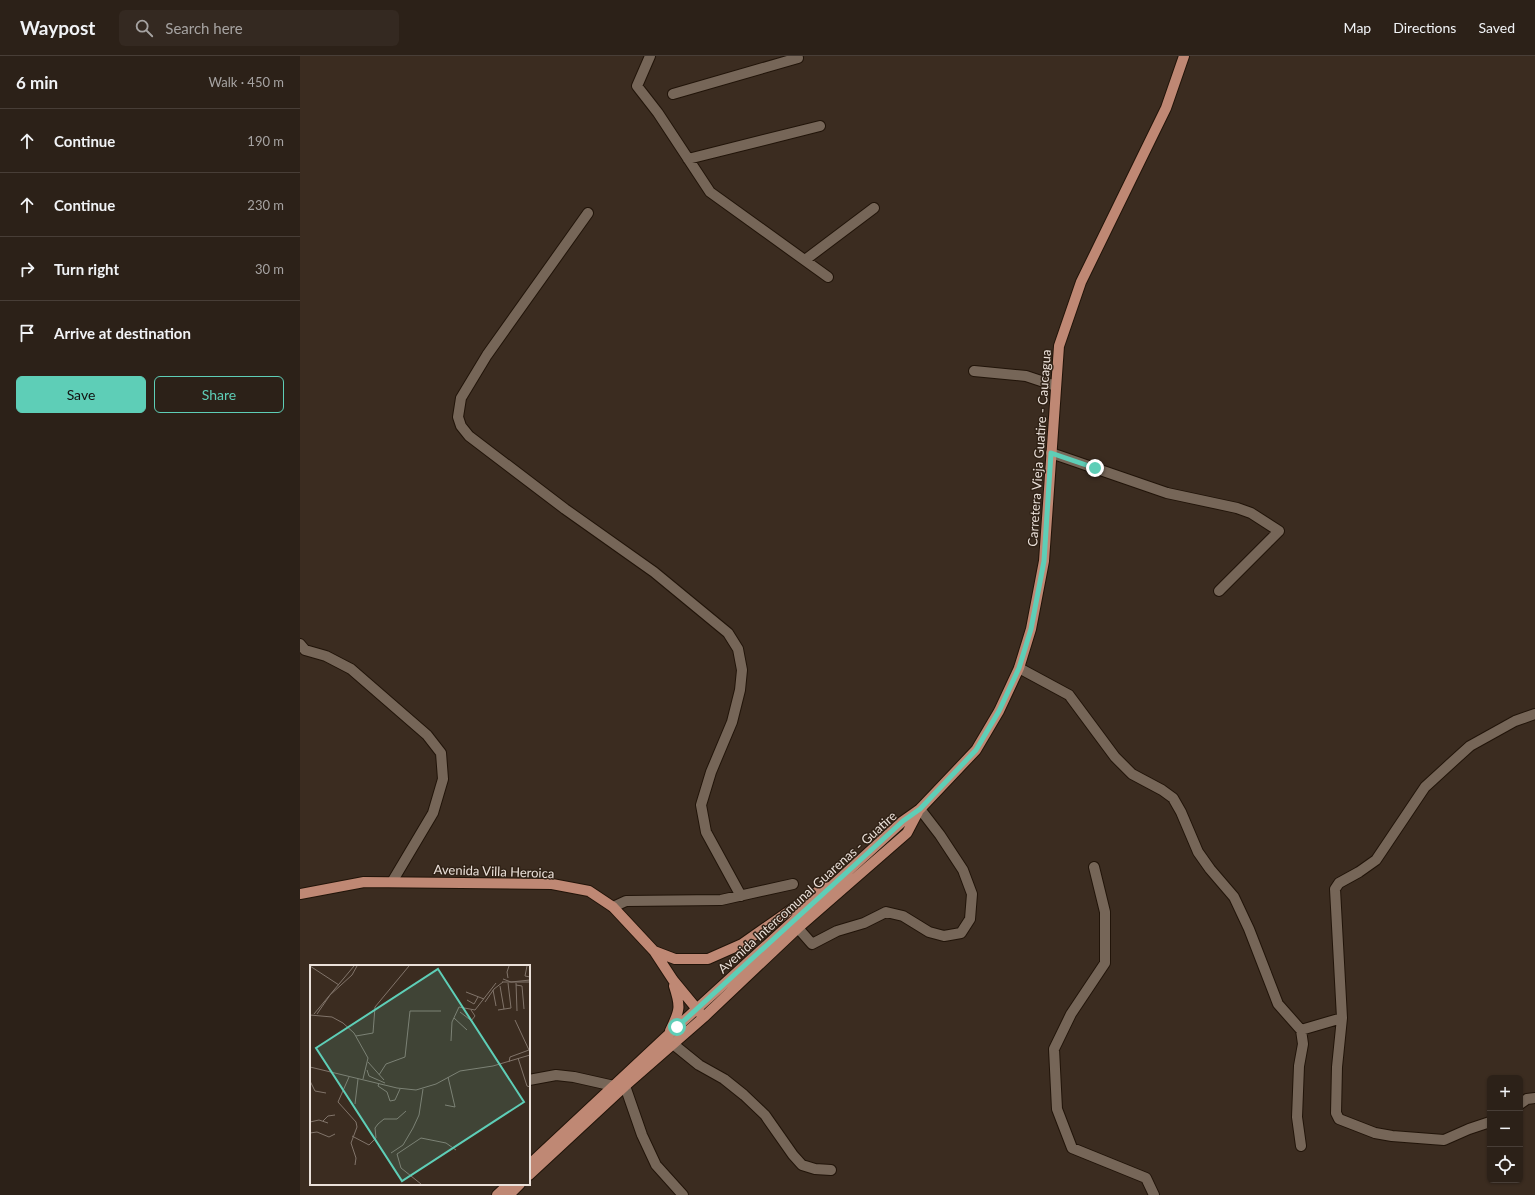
<!DOCTYPE html>
<html lang="en">
<head>
<meta charset="utf-8">
<style>
  :root { --surface:#2c2118; --page:#342921; --text:#f1f3f6; --muted:#a6a3a2; --line:#483e37; --accent:#5eceb7 }
  body { margin:0; font-family:Lato,sans-serif; background:var(--page); color:var(--text) }
  .controls { position:absolute; right:12px; bottom:12px; display:grid; overflow:hidden; border-radius:6px; box-shadow:0 1px 3px #0004 }
  .controls button { width:36px; height:36px; display:grid; place-items:center; padding:0; border:0; border-bottom:1px solid var(--line); background:var(--surface); color:var(--text); font:20px sans-serif }
  .stop { position:absolute; width:12px; height:12px; margin:-9px; border:3px solid #5eceb7; border-radius:50%; background:#fff }
  .stop.end { background:#5eceb7; border-color:#fff; box-shadow:0 1px 4px #0008 }
  .list { margin:0; padding:0; list-style:none }
  h2 { display:flex; justify-content:space-between; align-items:center; height:52px; margin:0; padding:0 16px; font-size:17px }
  h2 small { font-size:13px; font-weight:400; color:var(--muted) }
  .list li { display:grid; grid-template-columns:26px 1fr auto; gap:12px; align-items:center; box-sizing:border-box; height:64px; padding:0 16px; border-top:1px solid var(--line) }
  .list b { display:block; font-size:15px; white-space:nowrap }
  .list em { font-size:13px; font-style:normal; color:var(--muted) }
  .actions { display:flex; gap:8px; padding:12px 16px }
  .actions a { flex:1; padding:9px 0; border:1px solid var(--accent); border-radius:6px; text-align:center; font-size:14px; color:var(--accent) }
  .actions .main { background:var(--accent); color:#111 }
  .icon { flex:none; width:22px; height:22px; fill:none; stroke:currentColor; stroke-width:2; stroke-linecap:round; stroke-linejoin:round }
  .map { position:relative; flex:none; width:1235px; height:1139px; overflow:hidden }
  header { display:flex; align-items:center; gap:24px; box-sizing:border-box; height:56px; padding:0 20px; background:var(--surface); border-bottom:1px solid var(--line) }
  header strong { font-size:19px }
  nav { display:flex; gap:22px; margin-inline-start:auto; font-size:14px }
  .search { width:280px; height:36px; background:var(--page); display:flex; align-items:center; gap:10px; box-sizing:border-box; padding:0 14px; border-radius:6px; color:var(--muted); font-size:15px }
  main { display:flex }
  aside { flex:1; background:var(--surface) }
  .map>svg:first-child { display:block }
</style>
</head>
<body>
<header>
<strong>Waypost</strong>
<div class="search"><svg class="icon" aria-label="search" viewBox="0 0 24 24"><circle cx="10" cy="10" r="6"/><path d="M15 15l6 6"/></svg>Search here</div>
<nav><a>Map</a><a>Directions</a><a>Saved</a></nav>
</header>
<main>
<aside>
<h2>6 min<small>Walk · 450 m</small></h2>
<ul class="list">
<li><svg class="icon" aria-label="ahead" viewBox="0 0 24 24"><path d="M12 20V5M6 11l6-6 6 6"/></svg><div><b>Continue</b></div><em>190 m</em></li>
<li><svg class="icon" aria-label="ahead" viewBox="0 0 24 24"><path d="M12 20V5M6 11l6-6 6 6"/></svg><div><b>Continue</b></div><em>230 m</em></li>
<li><svg class="icon" aria-label="right" viewBox="0 0 24 24"><path d="M7 20v-9h11M14 6l5 5-5 5"/></svg><div><b>Turn right</b></div><em>30 m</em></li>
<li><svg class="icon" aria-label="arrive" viewBox="0 0 24 24"><path d="M6 21V4h12l-3 4 3 4H6"/></svg><div><b>Arrive at destination</b></div></li>
</ul>
<div class="actions"><a class="main">Save</a><a>Share</a></div>
</aside>
<div class="map">
<svg width="1235" height="1139" viewBox="0 0 1235 1139">
  <rect width="100%" height="100%" fill="#3b2c20"/>
  <g fill="none" stroke-linecap="round" stroke-linejoin="round">
    <defs>
      <path id="minor" d="M350,0L337,30L358,57L410,136L528,221
        M373,38L498,2
        M388,103L520,70
        M288,157L187,299L161,342L158,361L161,370L169,380L265,453L354,516L428,577L438,593L442,614L440,634L432,666L411,716L401,749L406,776L441,840
        M505,204L574,152
        M674,315L726,320L756,330
        M751,397L867,437L937,452L951,457L979,475L919,535
        M0,588L5,594L26,600L51,613L127,679L141,697L143,723L133,757L92,826
        M719,612L769,639L815,701L832,718L862,734L873,742L881,756L898,796L910,813L934,841L949,873L978,948L1001,974L1003,988L999,1010L997,1061L1001,1090
        M794,811L805,856V907L771,958L754,993L757,1053L772,1092L846,1122L854,1139
        M313,851L326,845L421,844L493,828
        M498,872L512,888L537,875L564,867L586,856L603,860L629,876L644,880L661,877L670,863L672,838L663,814L640,779L620,753
        M1001,974L1042,962
        M373,988L399,1009L424,1023L444,1039L465,1059L493,1099L502,1109L515,1113L531,1114
        M229,1024L256,1019L274,1021L314,1030
        M325,1030L342,1079L356,1109L383,1139
        M1220,1048L1227,1043L1235,1042
        M1190,1066L1169,1073L1144,1084L1092,1080L1075,1077L1039,1063L1036,1057L1037,1011L1042,962L1035,833L1039,827L1059,816L1076,804L1125,731L1149,709L1170,690L1215,665L1235,658"/>
      <path id="major" d="M0,838L64,826L252,828L289,835L313,851L354,895L373,924L401,958
        M354,895L375,903H408L442,888L525,830
        M370,975C380,954 381,951 374,930
        M229,1109L367,980L603,765L620,753L676,694L699,655L719,612L731,573L744,505L759,290L781,226L866,52L884,0
        M229,1119L325,1030L404,961L498,872L607,777L618,756
        M197,1139L209,1128
        M209,1139L220,1128"/>
    </defs>
    <!-- minor casing -->
    <use href="#minor" stroke="#211409" stroke-width="12"/>
    <!-- major casing -->
    <use href="#major" stroke="#211409" stroke-width="12"/>
    <!-- minor -->
    <use href="#minor" stroke="#766658" stroke-width="10"/>
    <!-- major -->
    <use href="#major" stroke="#bf8874" stroke-width="10"/>
  </g>
  <g fill="none" stroke-linecap="round" stroke-linejoin="round">
    <!-- route -->
    <path stroke="#5eceb7" stroke-width="5" d="M377,971L603,765L620,753L676,694L699,655L719,612L731,573L744,505L751,397L795,412"/>
  </g>
  <g text-anchor="middle" stroke-width="3" stroke-linejoin="round" paint-order="stroke">
    <!-- street labels -->
    <g font-size="13" fill="#ebe1da" stroke="#302216">
      <text transform="translate(739 392) rotate(-86)" y="5">Carretera Vieja Guatire - Caucagua</text>
      <text transform="translate(194 815) rotate(2)" y="5">Avenida Villa Heroica</text>
      <text transform="translate(507 836) rotate(-42)" y="5">Avenida Intercomunal Guarenas - Guatire</text>
    </g>
  </g>
  <!-- overview -->
  <g transform="translate(10 909)">
    <rect width="220" height="220" fill="#3b2c20"/>
    <path fill="none" stroke="#81746a" stroke-width="1" d="M0,1L29,20M217,1L215,11L220,12M198,13L197,7L199,1M193,14L201,17L220,15M192,17H220M206,18L207,46M206,20L212,21L214,44M190,21L194,44M183,25L186,41M156,27L174,34M157,35L164,39L168,32M175,37L184,24L193,17M188,45L201,43L198,18M150,47L163,57M4,49L44,1M7,49L20,30L42,10L47,1M0,50L22,52L33,58L44,68L58,93L53,114M144,53L157,65M161,56L165,51L161,45M46,71L63,68L65,42L99,1M141,76L142,57L149,42L165,45L186,18M208,93L217,121L220,122M58,97L74,115M199,97L200,92L219,85L205,55M0,102L87,123L106,125L126,119L150,106L183,101L220,90M57,105L59,111L75,118M69,110L76,99L95,92L100,46H131M39,112L28,137L46,157L47,162L41,178L46,193L45,200M0,116L5,126L16,128M69,118L68,121L77,127L80,136L85,135L90,124M45,139L48,114M135,140L145,142L138,112M13,156L18,151L25,150M0,157L9,155L18,158M0,168L7,167L19,172L25,169M42,171L59,180L66,173L65,163L68,159L74,154H87L96,146M81,188L93,180L103,163L109,150L113,124M111,219L91,203L87,189L111,173L136,178L146,185"/>
    <path fill="#5eceb7" fill-opacity="0.15" stroke="#5eceb7" stroke-width="2" d="M128,4L214,137L92,216L6,83Z"/>
    <rect width="220" height="220" fill="none" stroke="#ebe1da" stroke-width="2"/>
  </g>
</svg>
<div class="controls">
<button>+</button>
<button>−</button>
<button><svg class="icon" aria-label="locate" viewBox="0 0 24 24"><circle cx="12" cy="12" r="6"/><path d="M12 2v4M12 18v4M2 12h4M18 12h4"/></svg></button>
</div>
<div class="stop" style="left:377px;top:971px"></div>
<div class="stop end" style="left:795px;top:412px"></div>
</div>
</main>
</body>
</html>
